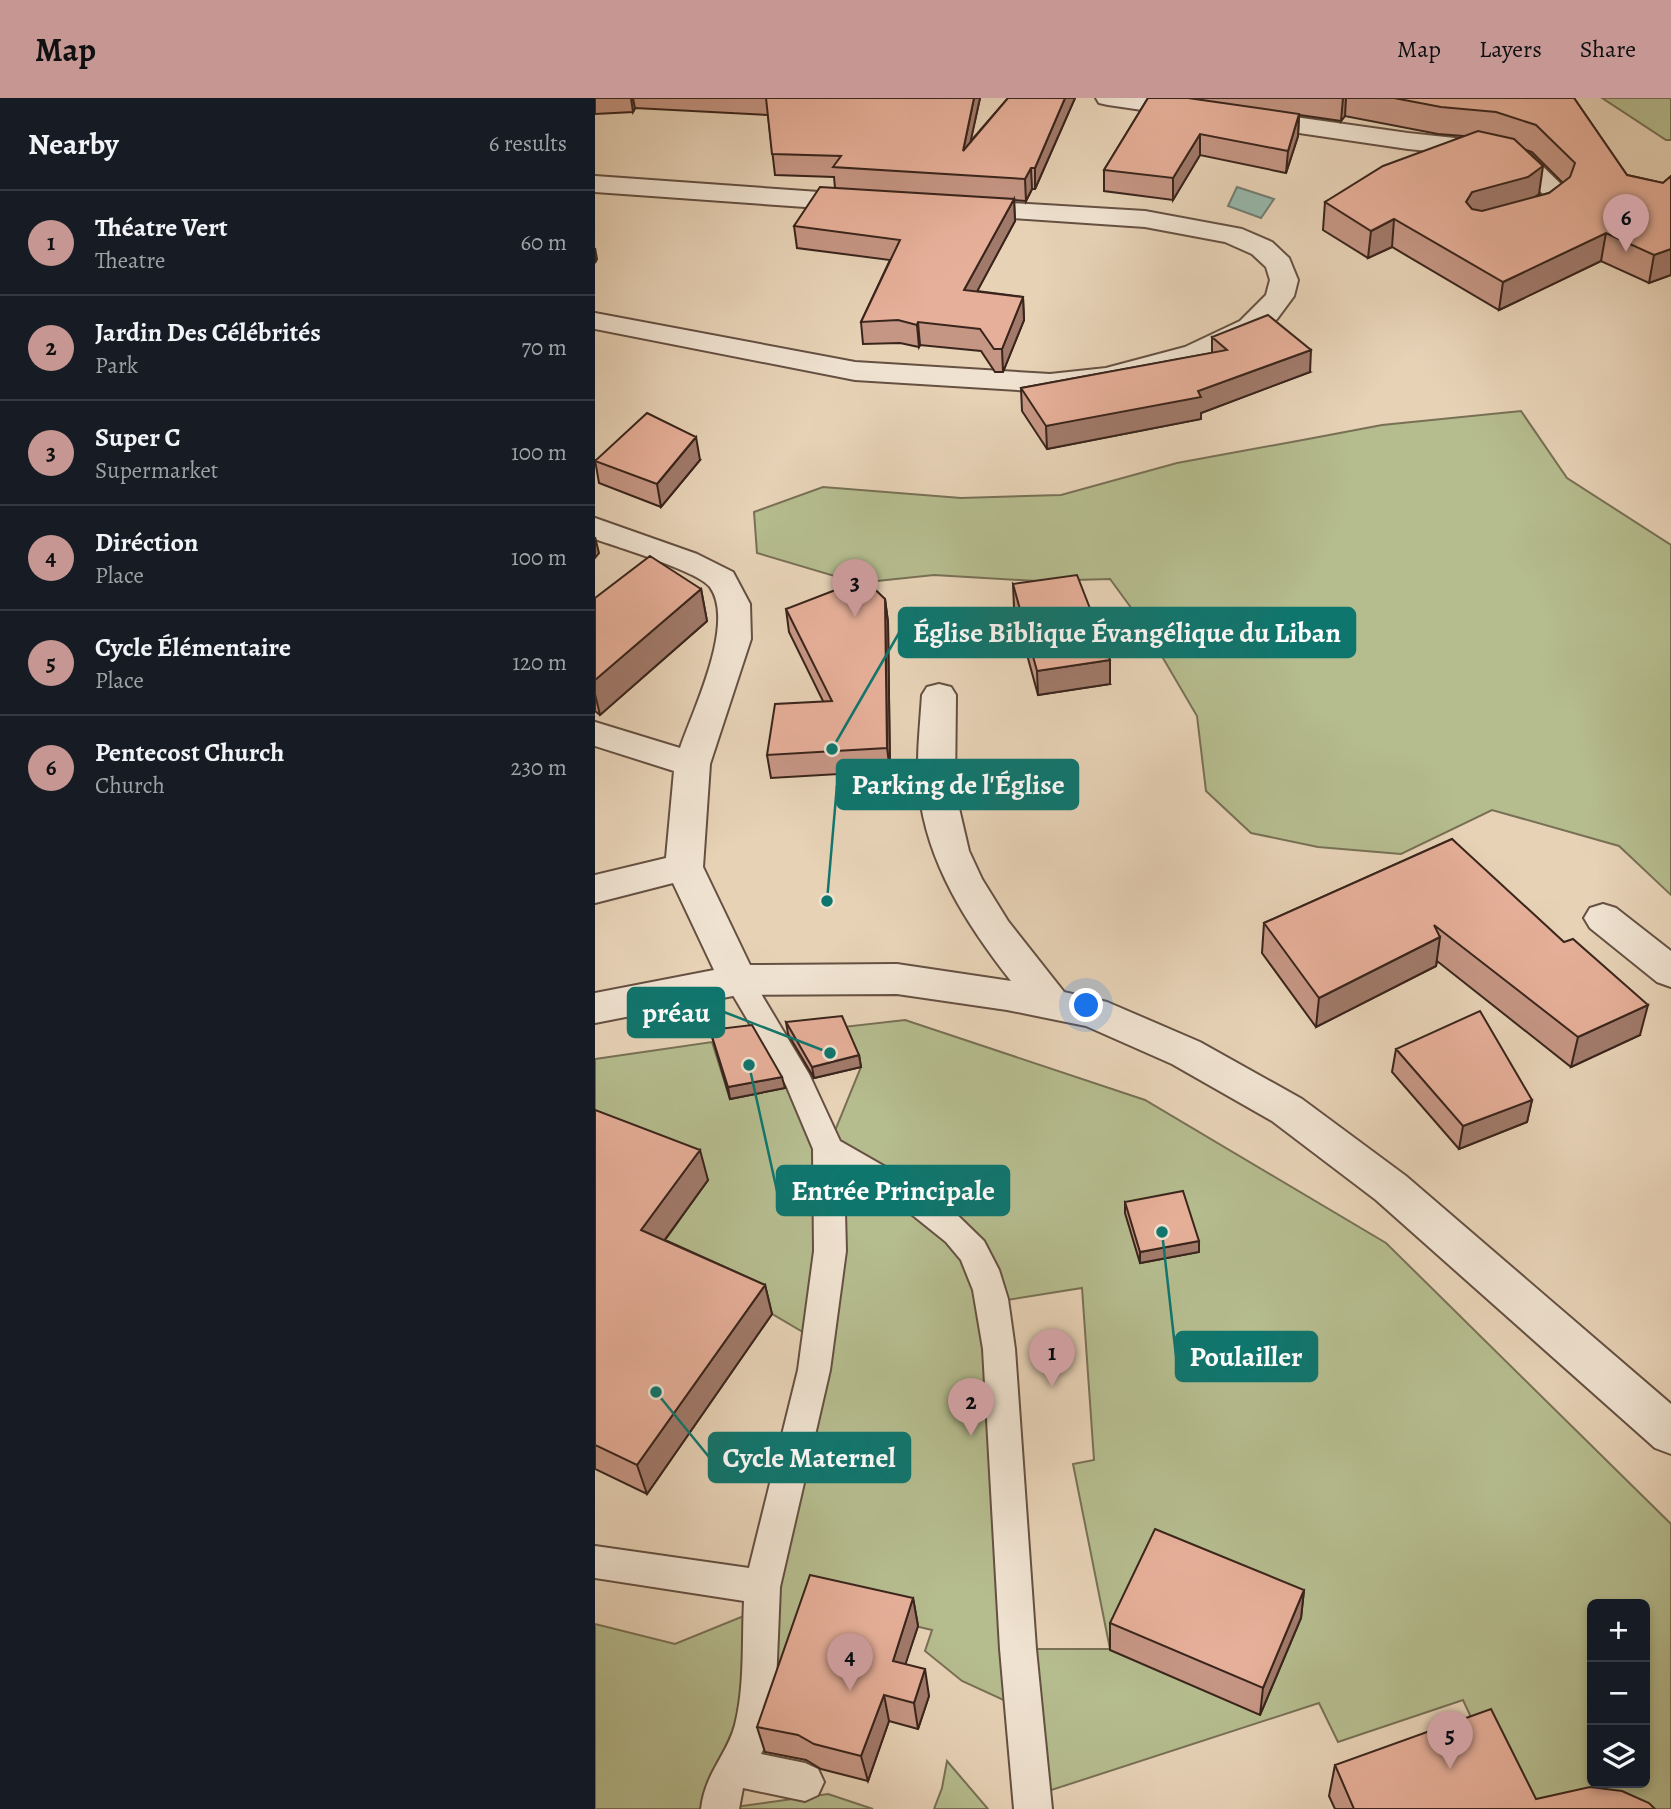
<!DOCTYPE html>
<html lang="en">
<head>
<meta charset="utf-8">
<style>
  :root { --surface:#171b24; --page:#20242c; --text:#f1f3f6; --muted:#9ea1a6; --line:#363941; --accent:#c59692 }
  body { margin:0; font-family:Alegreya,serif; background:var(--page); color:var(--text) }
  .controls { position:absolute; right:21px; bottom:21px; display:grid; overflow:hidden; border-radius:10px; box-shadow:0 4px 10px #0003 }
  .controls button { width:63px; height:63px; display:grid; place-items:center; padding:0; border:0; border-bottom:2px solid var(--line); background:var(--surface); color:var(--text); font:35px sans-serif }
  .you { position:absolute; left:492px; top:908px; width:24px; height:24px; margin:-18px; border:5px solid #fff; border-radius:50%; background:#1a73e8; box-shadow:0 0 0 10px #1a73e833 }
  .badge { display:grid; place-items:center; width:46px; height:46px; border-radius:50%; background:var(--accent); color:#111; font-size:23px; font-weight:700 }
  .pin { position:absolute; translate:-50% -58px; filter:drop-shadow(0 2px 4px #0008) }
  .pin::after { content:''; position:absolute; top:37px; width:24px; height:21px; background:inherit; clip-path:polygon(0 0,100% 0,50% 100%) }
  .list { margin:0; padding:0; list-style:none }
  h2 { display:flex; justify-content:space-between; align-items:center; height:91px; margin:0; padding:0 28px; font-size:30px }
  h2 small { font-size:23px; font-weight:400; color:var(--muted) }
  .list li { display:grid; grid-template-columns:46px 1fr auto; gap:21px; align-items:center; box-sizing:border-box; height:105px; padding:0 28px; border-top:2px solid var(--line) }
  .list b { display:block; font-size:26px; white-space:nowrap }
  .list p { margin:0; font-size:23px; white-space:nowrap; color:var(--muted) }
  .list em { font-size:23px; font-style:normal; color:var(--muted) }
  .icon { flex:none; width:38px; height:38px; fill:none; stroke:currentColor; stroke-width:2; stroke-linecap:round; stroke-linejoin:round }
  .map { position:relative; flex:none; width:1076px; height:1711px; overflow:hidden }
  header { display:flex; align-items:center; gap:42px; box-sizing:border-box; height:98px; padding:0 35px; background:var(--accent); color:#111 }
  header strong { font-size:33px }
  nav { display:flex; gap:38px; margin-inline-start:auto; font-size:24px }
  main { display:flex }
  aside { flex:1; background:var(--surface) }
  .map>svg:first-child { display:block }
</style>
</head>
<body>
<header>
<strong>Map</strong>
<nav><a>Map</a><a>Layers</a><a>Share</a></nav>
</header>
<main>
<aside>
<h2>Nearby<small>6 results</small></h2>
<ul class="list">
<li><span class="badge">1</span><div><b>Théatre Vert</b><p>Theatre</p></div><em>60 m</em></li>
<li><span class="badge">2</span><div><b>Jardin Des Célébrités</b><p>Park</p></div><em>70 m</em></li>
<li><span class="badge">3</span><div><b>Super C</b><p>Supermarket</p></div><em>100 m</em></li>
<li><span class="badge">4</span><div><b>Diréction</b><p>Place</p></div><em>100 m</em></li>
<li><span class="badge">5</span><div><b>Cycle Élémentaire</b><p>Place</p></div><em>120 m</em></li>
<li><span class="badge">6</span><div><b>Pentecost Church</b><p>Church</p></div><em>230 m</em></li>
</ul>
</aside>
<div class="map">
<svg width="1076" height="1711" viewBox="0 0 1076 1711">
  <rect width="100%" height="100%" fill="#e7d2b6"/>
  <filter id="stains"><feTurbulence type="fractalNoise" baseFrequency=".00286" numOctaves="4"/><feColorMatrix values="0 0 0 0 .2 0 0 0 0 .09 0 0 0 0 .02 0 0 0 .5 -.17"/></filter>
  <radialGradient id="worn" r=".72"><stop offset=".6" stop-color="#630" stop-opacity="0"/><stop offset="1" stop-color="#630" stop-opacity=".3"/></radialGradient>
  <!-- green -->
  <path fill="#b5bc8e" stroke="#787055" stroke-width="2" fill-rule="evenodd" d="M1007,0H1076V42H1071Z
    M926,313L972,380L1076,447V797L1024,748L897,712L806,756L723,749L656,735L611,693L602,618L548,526L515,481L442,483L339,477L263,485L162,455L159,414L228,389L366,400L466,397L582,365L713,341L787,327Z
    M310,922L550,1002L791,1145L1076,1426V1711H896L887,1643L868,1602L743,1644L724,1605L441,1697L428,1611L367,1583L330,1553L337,1532L222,1505L169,1658L125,1711H0V1526L80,1546L166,1511L223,1243L177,1216L54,1162L112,1082L0,1039V961L117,944L135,1001L204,984L233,1050L266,969L248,929ZM487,1190L499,1362L478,1366L515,1551H423L399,1204ZM997,1506H1050V1685H997Z
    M352,1663L393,1711H339L347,1690Z
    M233,1696L278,1711H126Z"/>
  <!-- water -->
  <path fill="#97b8ac" stroke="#727d72" stroke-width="2" d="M642,89L679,101L666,120L633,108Z"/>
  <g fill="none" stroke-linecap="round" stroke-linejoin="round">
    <defs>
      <path id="service" d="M143,871L153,874L214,976L245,1043L308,1079L354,1109L389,1143L404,1172L413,1201L420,1251L441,1551L457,1711H419L405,1551L388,1251L378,1192L366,1162L351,1144L310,1111L249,1075L251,1153L235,1272L185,1489L180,1610L176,1635L166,1656L210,1665L223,1671L229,1684L223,1697L210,1703L148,1690L144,1711H106C110,1675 132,1657 140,1627C150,1588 147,1543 149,1503L0,1480V1448L154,1470L203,1272L219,1153L218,1051L191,987L129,882L133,874Z"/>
      <path id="minor" d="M501,0H565L813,35L897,44L935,56L974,94C967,117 936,130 913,125L909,119L913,113L930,109L946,100L947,95L917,66L894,59L813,51L513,7L504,5Z
        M0,78L267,97L276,99L280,105L276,111L267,113L0,94Z
        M366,102L550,113L647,131L677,144L694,160L703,182L699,198L682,221L665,235L610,261L513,288L455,294L260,282L0,231V215L260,264L455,276L511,270L590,249L645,223L671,197L675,182L671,169L657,156L630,144L550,129L357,116L353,110L357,104Z
        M0,420L102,456L138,474L155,506L156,541L115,666L108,769L155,867L302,866L416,883C372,827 332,765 324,693C321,661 325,629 327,597L332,589L344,586L356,589L361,597L360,693L374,753L387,781L413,823L469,894L512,904L605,944L707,1001L811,1078L1076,1306V1356L1060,1350L781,1102L677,1023L577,966L491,928L412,912L302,896L143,897L0,925V895L119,872L78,785L0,805V777L71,760L79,673L0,648V624L85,650C98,612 141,525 115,489C103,473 22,449 0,441Z
        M1008,806L1021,810L1076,853V889L1062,884L995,830L989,820L995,810Z"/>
    </defs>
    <!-- service casing -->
    <use href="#service" stroke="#655042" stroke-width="4"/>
    <!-- minor casing -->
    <use href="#minor" stroke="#655042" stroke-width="4"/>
    <!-- service -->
    <use href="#service" fill="#efe2d0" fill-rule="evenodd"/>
    <!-- minor -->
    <use href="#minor" fill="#efe2d0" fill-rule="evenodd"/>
  </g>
  <!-- wall -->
  <path fill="#c69684" stroke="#3a251c" stroke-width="2" fill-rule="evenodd" d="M0,0H385L375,44L413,0H480L440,91H437L431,103L419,102L420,123L382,193L428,199L429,222L408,274H400L386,253L325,247L324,249L305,245L268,246L266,224L295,162L202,150L199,128L240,90L239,79L180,77L173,17L40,10L38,14L0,16Z
    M553,0H979L1032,77L1068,85L1076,78V177L1054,185L1006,163L904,212L797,149L773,160L728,132L730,104L868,38L843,36L750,18L746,23L704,17L703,38L691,75L605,57L578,102L509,93V72ZM931,52L937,54L968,85L954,95L939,99L944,96Z
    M617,239L715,274L606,315V321L452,351L427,313L426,290L617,255Z
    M0,362H105L66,409L4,385Z
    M418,486L515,586L443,597L419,509Z
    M106,491L112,523L5,617L0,613V500Z
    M290,501L293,524L295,673L176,680L172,657L228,603L194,534L191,511Z
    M857,741L1045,937L976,969L842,863L841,868L721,929L667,855L669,825Z
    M191,924L264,957L266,969L219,980L193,936Z
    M115,932L190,990L135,1001Z
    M801,951L937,1002L932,1024L864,1051L797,974Z
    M0,1012L113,1082L70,1142L170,1187L177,1216L52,1396L0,1371Z
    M530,1104L604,1143V1154L545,1165L530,1115Z
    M709,1492L706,1520L665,1617L515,1552V1525Z
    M318,1500L323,1528L310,1566L334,1598L323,1631L294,1623L273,1683L226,1671L211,1662L170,1654L162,1629Z
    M740,1667L941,1701L1060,1711H740L734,1698Z"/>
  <!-- shaded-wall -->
  <path fill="#a17a6b" stroke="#3a251c" stroke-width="2" d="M36,0H38L40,10L38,14Z
    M379,0H385L369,74L368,53Z
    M470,0H480L440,91V70Z
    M748,0H751L750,18L746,23Z
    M704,16L703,38L691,75L693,53Z
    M605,36V57L578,102V80Z
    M948,68L944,96L929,107L873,121L871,104L877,94Z
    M436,70L437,91L431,103L430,81Z
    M419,101L420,123L371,214L369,192Z
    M799,121L797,149L773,160L776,133Z
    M1011,135L1006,163L904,212L908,184Z
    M0,150L2,161L0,165Z
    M1076,151V177L1054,185L1059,157Z
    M428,199L429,222L408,274L407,251Z
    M323,224L325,247L324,249L322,227Z
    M716,252L715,274L606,315V321L452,351L451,328L603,293Z
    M101,339L105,362L66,409L62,386Z
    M0,439L4,455L0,460Z
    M106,491L112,523L5,617L0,596V582Z
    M290,501L293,524L295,673L292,650Z
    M515,562V586L443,597L442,573Z
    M845,839L841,868L721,929L724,900Z
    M1053,907L1045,937L976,969L983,939Z
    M264,957L266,969L219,980L217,969Z
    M187,979L190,990L135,1001L133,989Z
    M937,1002L932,1024L864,1051L868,1028Z
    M105,1052L113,1082L55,1162L46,1132Z
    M604,1143V1154L545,1165V1154Z
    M170,1187L177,1216L52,1396L42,1367Z
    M709,1492L706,1520L665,1617L668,1590Z
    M318,1500L323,1528L303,1589L298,1563Z
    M330,1571L334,1598L323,1631L319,1605Z
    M289,1597L294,1623L273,1683L266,1658Z"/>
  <!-- building -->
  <path fill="#e6af99" stroke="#3a251c" stroke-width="2" d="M171,0H379L368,53L413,0H470L440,70H436L430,81L238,69L246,58L177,56Z
    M553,0H593L704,16L693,53L605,36L578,80L509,72Z
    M799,0H979L1032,77L1068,85L1076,78V151L1059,157L1011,135L908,184L799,121L776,133L730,104L788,68L883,33L919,41L948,68L933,79L877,94L871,104L877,111L887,113L954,95L975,79L980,65L941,27L901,14L846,9Z
    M225,89L419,101L369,192L428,199L407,251H399L385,231L323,224L322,227L303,222L266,224L305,142L199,128Z
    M673,217L716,252L603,293L606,299L451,328L426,290L632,252L617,239Z
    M52,315L101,339L62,386L0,363Z
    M55,458L106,491L0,582V500Z
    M482,477L515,562L442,573L418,486Z
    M269,481L290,501L292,650L172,657L180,606L237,603L191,511Z
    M857,741L969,844L978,841L1053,907L983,939L839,827L845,839L724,900L669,825Z
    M885,913L937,1002L868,1028L801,951Z
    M247,918L264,957L217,969L191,924Z
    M157,927L187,979L133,989L115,932Z
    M0,1012L105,1052L46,1132L170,1187L42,1367L0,1347Z
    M588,1093L604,1143L545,1154L530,1104Z
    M560,1431L709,1492L668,1590L515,1525Z
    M215,1477L318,1500L298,1563L330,1571L319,1605L289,1597L266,1658L219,1646L203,1637L162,1629Z
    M896,1611L941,1701L995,1689L1027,1693L1054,1705L1060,1711H759L740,1667Z"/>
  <!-- callouts -->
  <path fill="none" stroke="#0f766e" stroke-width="2.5" d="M237 651L304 535M232 803L242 687M235 955L129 914M154 967L182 1093M567 1134L581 1258M61 1294L114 1359"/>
  <g fill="#0f766e" stroke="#efe2d0" stroke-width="2.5">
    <circle cx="237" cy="651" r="7"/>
    <circle cx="232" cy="803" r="7"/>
    <circle cx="235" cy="955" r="7"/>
    <circle cx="154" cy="967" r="7"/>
    <circle cx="567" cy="1134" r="7"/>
    <circle cx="61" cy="1294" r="7"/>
  </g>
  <g fill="#0f766e" stroke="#0f766e" stroke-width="2.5">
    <rect x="304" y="510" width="456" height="49" rx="7"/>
    <rect x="242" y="662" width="241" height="49" rx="7"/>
    <rect x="33" y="890" width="96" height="49" rx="7"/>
    <rect x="182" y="1068" width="232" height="49" rx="7"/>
    <rect x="581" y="1234" width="141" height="49" rx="7"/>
    <rect x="114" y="1335" width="201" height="49" rx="7"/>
  </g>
  <g font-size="28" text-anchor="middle" font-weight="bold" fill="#fff">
    <text x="532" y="544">Église Biblique Évangélique du Liban</text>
    <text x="363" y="696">Parking de l'Église</text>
    <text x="81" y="924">préau</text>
    <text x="298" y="1102">Entrée Principale</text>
    <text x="651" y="1268">Poulailler</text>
    <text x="214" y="1369">Cycle Maternel</text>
  </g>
  <rect width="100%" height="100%" filter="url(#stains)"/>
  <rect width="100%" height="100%" fill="url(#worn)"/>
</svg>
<div class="controls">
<button>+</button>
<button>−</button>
<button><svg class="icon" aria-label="layers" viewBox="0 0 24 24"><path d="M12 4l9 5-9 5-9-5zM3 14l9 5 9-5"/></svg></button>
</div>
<div class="you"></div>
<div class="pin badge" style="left:457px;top:1289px">1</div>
<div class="pin badge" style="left:376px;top:1338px">2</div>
<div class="pin badge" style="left:260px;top:519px">3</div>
<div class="pin badge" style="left:255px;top:1593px">4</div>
<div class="pin badge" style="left:855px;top:1671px">5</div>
<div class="pin badge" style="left:1031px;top:154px">6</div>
</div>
</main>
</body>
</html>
